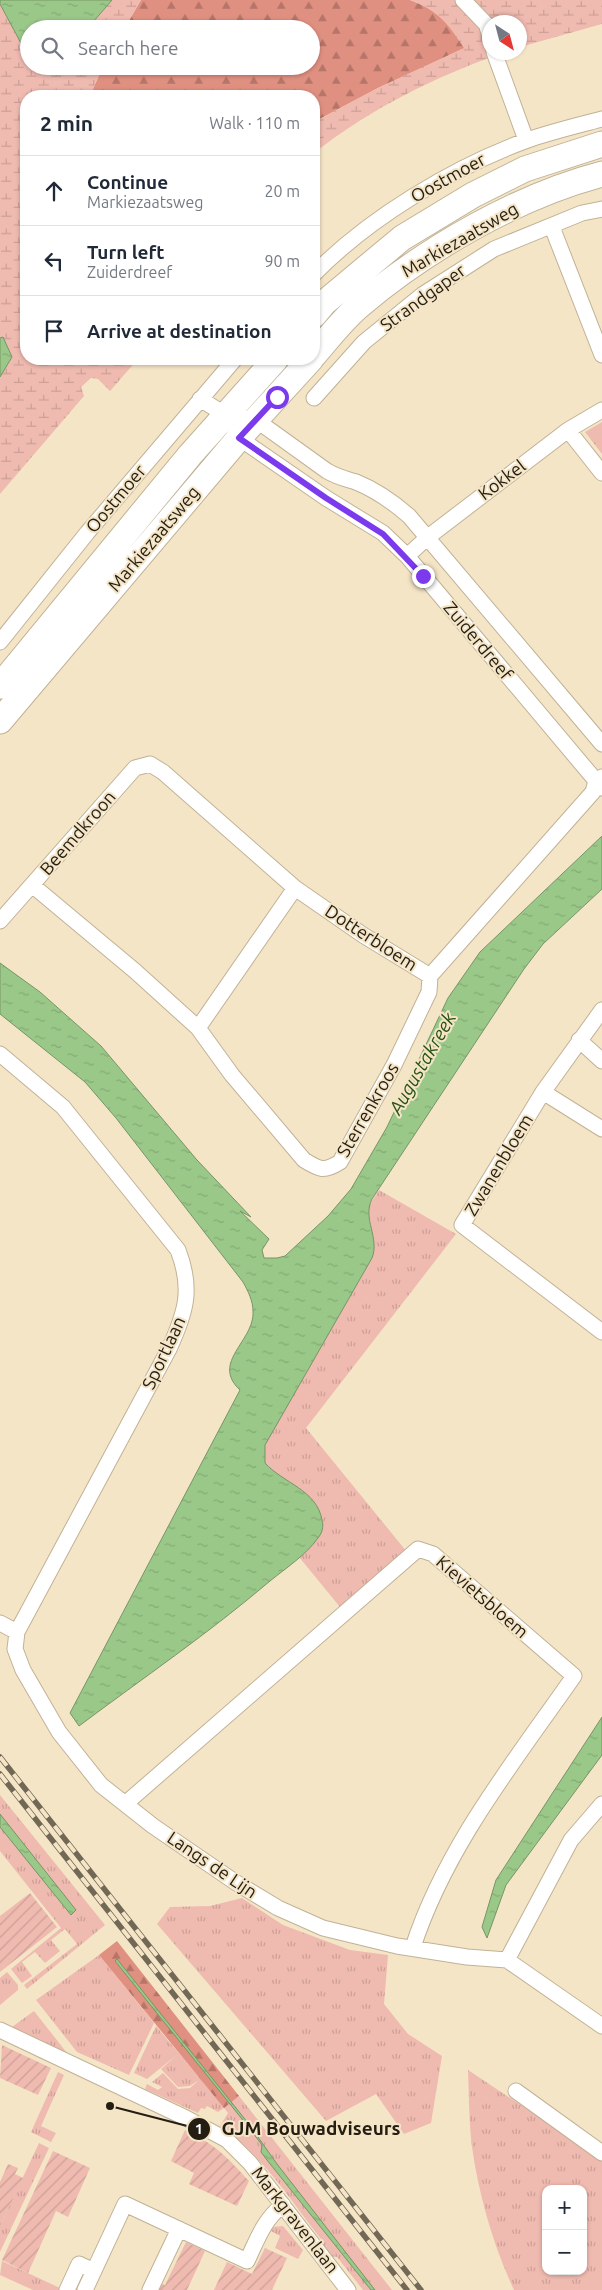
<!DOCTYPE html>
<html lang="en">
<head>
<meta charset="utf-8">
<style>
  :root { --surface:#fff; --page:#f6f6f7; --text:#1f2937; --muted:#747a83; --line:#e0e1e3 }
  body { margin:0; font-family:Ubuntu,sans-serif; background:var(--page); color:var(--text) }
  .controls { position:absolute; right:15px; bottom:15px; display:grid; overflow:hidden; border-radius:10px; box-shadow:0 1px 4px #0004 }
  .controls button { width:45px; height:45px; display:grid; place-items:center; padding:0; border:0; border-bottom:1px solid var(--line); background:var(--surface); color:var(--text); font:25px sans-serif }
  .compass { position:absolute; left:482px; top:15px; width:45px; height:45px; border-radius:50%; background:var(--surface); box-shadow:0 1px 4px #0004; rotate:144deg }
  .stop { position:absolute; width:15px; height:15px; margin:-11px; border:4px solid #7c3aed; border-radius:50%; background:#fff }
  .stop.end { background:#7c3aed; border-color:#fff; box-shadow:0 1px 5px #0008 }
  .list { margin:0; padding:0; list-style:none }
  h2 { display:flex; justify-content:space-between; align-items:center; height:65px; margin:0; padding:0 20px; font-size:21px }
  h2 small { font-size:16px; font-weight:400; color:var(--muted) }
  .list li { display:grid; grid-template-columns:32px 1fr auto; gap:15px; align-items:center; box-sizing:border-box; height:70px; padding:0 20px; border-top:1px solid var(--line) }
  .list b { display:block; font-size:19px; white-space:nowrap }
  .list p { margin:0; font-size:16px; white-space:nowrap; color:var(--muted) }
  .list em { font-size:16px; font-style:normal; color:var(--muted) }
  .icon { flex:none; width:28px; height:28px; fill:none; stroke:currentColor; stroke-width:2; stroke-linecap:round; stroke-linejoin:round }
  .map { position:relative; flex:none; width:602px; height:2290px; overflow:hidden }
  .search { position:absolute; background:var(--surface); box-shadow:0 1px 4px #0004; left:20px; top:20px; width:300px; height:55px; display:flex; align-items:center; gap:12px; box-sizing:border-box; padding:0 18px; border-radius:28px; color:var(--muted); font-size:19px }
  .panel { position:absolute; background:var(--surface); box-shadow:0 1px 4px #0004; left:20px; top:90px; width:300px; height:275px; border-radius:20px }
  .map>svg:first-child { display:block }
</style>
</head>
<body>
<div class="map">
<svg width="602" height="2290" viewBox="0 0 602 2290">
  <defs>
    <pattern id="grass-tufts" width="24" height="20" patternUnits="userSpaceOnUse" patternTransform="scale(1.25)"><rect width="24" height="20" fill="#efbab0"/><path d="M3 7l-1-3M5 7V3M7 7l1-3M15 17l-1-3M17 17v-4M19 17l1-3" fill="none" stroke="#cd9f96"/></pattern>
    <pattern id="forest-firs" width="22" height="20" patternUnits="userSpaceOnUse" patternTransform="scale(1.25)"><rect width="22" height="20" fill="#e09081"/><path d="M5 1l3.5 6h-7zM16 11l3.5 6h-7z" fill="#b57568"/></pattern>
    <pattern id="wetland-marsh" width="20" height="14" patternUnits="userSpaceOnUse" patternTransform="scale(1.25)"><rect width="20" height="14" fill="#efbab0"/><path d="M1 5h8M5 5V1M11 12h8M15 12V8" fill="none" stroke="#cd9f96"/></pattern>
    <pattern id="garden-furrows" width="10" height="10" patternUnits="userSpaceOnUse" patternTransform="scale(1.25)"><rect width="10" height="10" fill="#efbab0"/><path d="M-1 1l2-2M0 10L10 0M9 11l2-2" fill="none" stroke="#cd9f96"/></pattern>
    <pattern id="water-ripples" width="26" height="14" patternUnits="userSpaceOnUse" patternTransform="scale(1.25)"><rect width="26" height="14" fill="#9ac889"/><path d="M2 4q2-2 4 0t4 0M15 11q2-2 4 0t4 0" fill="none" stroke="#84ab75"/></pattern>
  </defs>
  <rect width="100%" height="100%" fill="#f5e5c7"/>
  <!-- grass -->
  <path fill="url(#grass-tufts)" fill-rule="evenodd" d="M602,422V454L585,432Z
    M379,1190L456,1234L306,1428L407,1552L340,1607L299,1557L308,1549L322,1520C318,1512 315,1503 308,1496C297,1483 263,1476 263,1455C263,1444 271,1433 276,1422L372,1258L371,1226L368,1207Z
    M0,1795L105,1925L27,1989L24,1985L77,1944L65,1929L51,1940L60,1951L45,1963L35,1952L22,1962L32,1976L22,1983L11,1969L61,1928L0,1851Z
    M242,1898L283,1925L350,1950L388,1955L384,2004L408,2034L442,2056L431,2123L404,2134L376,2094L326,2121L157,1924L170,1907L210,1906Z
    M99,1955L154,2023L129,2075L77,2052L36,2000Z
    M7,1972L18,1985V1990L0,2005V1978Z
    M34,2011L67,2053L12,2027Z
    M156,2026L224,2107L239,2096L392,2290H363L337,2257L326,2256L323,2253L324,2243C292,2203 263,2155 220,2126L228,2113L224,2108L218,2112L207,2106L205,2109L201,2108L198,2113L145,2089L147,2084L158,2090L162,2087L152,2082L163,2073L178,2089L190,2088L199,2080L190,2086L178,2087L161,2069L178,2054L147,2079L134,2073Z
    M468,2070L602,2159V2290H514C493,2245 479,2196 472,2147C469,2122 469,2095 468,2070ZM546,2189H583V2271H546Z
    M58,2072L64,2075L41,2126L56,2133L51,2142L31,2132Z
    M39,2143L49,2148L0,2252V2226Z
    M283,2226L303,2250L298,2259L275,2248L280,2236L271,2231L270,2229L272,2227Z
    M2,2261L60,2288V2290H33L0,2275Z"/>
  <!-- forest -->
  <path fill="url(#forest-firs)" d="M141,0H410C438,10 449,24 465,48L378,88L314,122V96H90L103,66H311V29H124Z
    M117,1941L239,2096L224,2108L99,1955Z"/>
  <!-- wetland -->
  <path fill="url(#wetland-marsh)" d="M112,0H141L124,29H87Z
    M410,0H602V24L520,47V22H490V52L503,53C436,76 370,109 314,153V122L378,88L464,48C448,24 439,10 410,0Z
    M0,4L23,47L29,46V66H103L90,96H26V359H138L110,391L98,379L91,378L81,387L84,396L0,494V377L12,357L3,337L0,338Z"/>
  <!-- garden -->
  <path fill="url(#garden-furrows)" d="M30,1893L57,1927L0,1972V1916Z
    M2,2045L51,2068L38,2095L0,2078Z
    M185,2130C215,2144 227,2157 249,2181L237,2206L189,2184L194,2173L171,2161Z
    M53,2151L90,2168L68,2217L56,2211L28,2273L2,2260Z
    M8,2164L18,2168L15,2174L23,2178L0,2226V2182Z
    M186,2242L205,2251L187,2290H156L160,2283L165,2285Z
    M265,2248L287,2258L272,2290H214L227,2262L252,2274Z"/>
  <!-- water -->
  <path fill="url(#water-ripples)" stroke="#769565" d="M0,0H112L87,29H29V46L23,47L0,4Z
    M3,337L12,357L0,377V338Z
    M602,836V889L543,944L524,969L372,1199C362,1218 380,1238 372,1258L265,1445V1463C283,1483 317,1490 322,1520C324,1527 322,1533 318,1538C306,1555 286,1568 270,1581C209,1633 143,1678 79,1726L70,1713L240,1390C210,1362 255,1341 253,1311C253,1301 248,1291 243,1282L116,1118L85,1082L0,1014V963L40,992L101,1046L197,1160L251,1217L240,1211L269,1239L262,1250L264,1258H277L285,1256L328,1216L351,1189L387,1127L448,998L480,952Z
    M602,1717V1755L506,1885L487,1938L482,1927L496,1880Z
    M0,1814L76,1910L71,1915L0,1827Z
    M117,1959L248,2123L277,2164L375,2290H371L267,2160L261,2152L262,2145L250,2129L115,1961Z"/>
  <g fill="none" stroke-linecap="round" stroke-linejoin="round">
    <defs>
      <path id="street" d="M463,0L486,24L490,36
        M494,52L526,140
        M552,227L602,355
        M314,274C369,218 452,168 525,141C550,132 576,126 602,119
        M314,398L364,342L422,295L494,249L582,213L602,209
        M200,399L226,415L256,420L327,471C337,477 346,479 356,482C376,490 394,503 409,516L602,744
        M568,430L602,473
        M235,432L239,438L326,498L383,533L407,556L602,788
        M407,556L428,537L568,430L602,410
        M0,642L87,533L235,359
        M32,885L135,971L198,1028L232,1075L304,1160C320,1170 324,1172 340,1162L394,1065L429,992L430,976
        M0,921L135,768L150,764L163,772L295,888L363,935L430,976L593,792L596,781L602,777
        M602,1010L543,1092L462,1225L602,1332
        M198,1028L295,888
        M579,1040L602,1061
        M0,1054L63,1107L178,1250C193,1289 186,1312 169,1349L17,1632L15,1649L23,1670L59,1732L101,1785L153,1826L235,1882L278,1908L323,1928L397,1946L467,1957L507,1960L571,1840L602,1804
        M543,1092L602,1129
        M0,1623L17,1632
        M125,1804L418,1549L433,1554L574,1676C514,1762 446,1846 413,1947
        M507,1960L602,2026
        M0,2030L186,2118L227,2140L250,2163L348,2290
        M516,2091L602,2153
        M67,2290L79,2264L94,2271
        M85,2290L125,2204L247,2261C257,2240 264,2219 283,2205
        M150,2290L179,2229"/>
      <path id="primary" d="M314,315L324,303L402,238L473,195L525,169L602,144
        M314,355C328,339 343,319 360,305C426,249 518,196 602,174
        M0,686L190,455L276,359
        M0,721L239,438L311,359"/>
    </defs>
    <!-- street casing -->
    <use href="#street" stroke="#c1b295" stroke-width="17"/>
    <!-- primary casing -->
    <use href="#primary" stroke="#c1b295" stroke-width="27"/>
    <!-- street -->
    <use href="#street" stroke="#fff" stroke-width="15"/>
    <!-- primary -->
    <use href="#primary" stroke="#fff" stroke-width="25"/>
    <defs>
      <path id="rail" d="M0,1757L421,2290
        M0,1774L407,2290"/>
    </defs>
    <!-- rail casing -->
    <use href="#rail" stroke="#726856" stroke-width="5.5"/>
    <!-- rail -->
    <use href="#rail" stroke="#f5e5c7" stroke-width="4" stroke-dasharray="11" stroke-linecap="butt"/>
  </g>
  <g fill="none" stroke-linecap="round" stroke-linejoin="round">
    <!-- route -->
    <path stroke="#7c3aed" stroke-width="6" d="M277,397L239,438L326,498L383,534L423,576"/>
  </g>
  <g text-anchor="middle" stroke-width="4" stroke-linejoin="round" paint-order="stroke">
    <!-- street labels -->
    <g font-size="18" fill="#231d12" stroke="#f5e5c7">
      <text transform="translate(448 178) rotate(-29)" y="6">Oostmoer</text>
      <text transform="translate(460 240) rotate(-30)" y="6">Markiezaatsweg</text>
      <text transform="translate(423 298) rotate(-36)" y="6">Strandgaper</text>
      <text transform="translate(502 480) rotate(-37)" y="6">Kokkel</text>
      <text transform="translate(116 499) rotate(-50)" y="6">Oostmoer</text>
      <text transform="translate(154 539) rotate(-50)" y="6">Markiezaatsweg</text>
      <text transform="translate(478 641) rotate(50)" y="6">Zuiderdreef</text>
      <text transform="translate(78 833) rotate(-49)" y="6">Beemdkroon</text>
      <text transform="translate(371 938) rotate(33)" y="6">Dotterbloem</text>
      <text transform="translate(368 1110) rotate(-60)" y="6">Sterrenkroos</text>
      <text transform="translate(499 1165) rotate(-59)" y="6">Zwanenbloem</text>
      <text transform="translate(164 1353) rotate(-65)" y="6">Sportlaan</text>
      <text transform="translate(482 1597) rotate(41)" y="6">Kievietsbloem</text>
      <text transform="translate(212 1865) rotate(34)" y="6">Langs de Lijn</text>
      <text transform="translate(295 2220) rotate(52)" y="6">Markgravenlaan</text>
    </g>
    <!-- water labels -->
    <g font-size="19" font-style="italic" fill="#275212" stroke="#f5e5c7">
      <text transform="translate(422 1063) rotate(-60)" y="7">Augustakreek</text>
    </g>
  </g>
  <!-- callouts -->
  <path fill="none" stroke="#231d12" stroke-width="2" d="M110 2106L199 2129"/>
  <g fill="#231d12" stroke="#f5e5c7" stroke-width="2">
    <circle cx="110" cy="2106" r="5"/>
    <circle cx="199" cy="2129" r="12"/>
  </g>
  <g font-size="15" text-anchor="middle" font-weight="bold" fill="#fff">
    <text x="199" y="2134">1</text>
  </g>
  <g font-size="19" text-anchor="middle" font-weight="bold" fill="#231d12" stroke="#f5e5c7" stroke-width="4" stroke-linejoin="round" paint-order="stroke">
    <text x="311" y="2135">GJM Bouwadviseurs</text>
  </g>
</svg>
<div class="controls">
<button>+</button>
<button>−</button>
</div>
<svg class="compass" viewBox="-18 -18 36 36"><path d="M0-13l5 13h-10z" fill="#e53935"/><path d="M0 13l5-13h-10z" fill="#747a83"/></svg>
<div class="stop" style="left:277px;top:397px"></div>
<div class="stop end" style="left:423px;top:576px"></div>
<div class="search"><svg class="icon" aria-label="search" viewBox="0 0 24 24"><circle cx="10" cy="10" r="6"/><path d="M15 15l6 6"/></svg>Search here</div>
<section class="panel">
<h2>2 min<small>Walk · 110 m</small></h2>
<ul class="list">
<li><svg class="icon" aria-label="ahead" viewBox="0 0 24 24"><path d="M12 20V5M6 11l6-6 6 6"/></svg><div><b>Continue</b><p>Markiezaatsweg</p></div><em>20 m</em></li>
<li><svg class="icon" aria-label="left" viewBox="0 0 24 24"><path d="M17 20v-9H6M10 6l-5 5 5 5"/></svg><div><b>Turn left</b><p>Zuiderdreef</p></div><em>90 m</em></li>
<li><svg class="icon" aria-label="arrive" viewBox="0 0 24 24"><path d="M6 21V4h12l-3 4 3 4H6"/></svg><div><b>Arrive at destination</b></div></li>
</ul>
</section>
</div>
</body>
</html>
